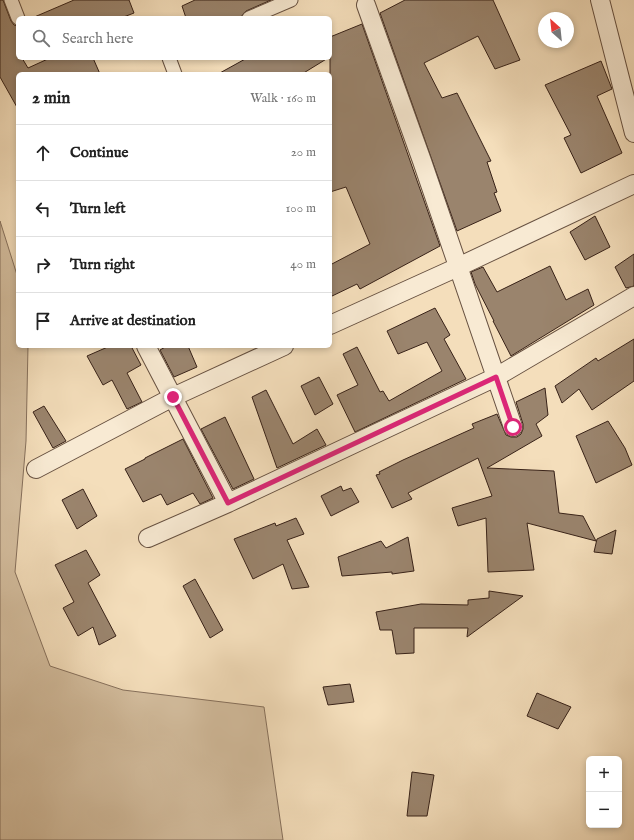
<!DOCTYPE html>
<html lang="en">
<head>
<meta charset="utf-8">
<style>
  :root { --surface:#fff; --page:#f6f6f6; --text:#222; --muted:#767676; --line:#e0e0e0 }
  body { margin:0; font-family:"IM FELL English",serif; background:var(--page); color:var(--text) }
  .controls { position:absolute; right:12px; bottom:12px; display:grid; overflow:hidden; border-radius:6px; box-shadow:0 2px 6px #0003 }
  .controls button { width:36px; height:36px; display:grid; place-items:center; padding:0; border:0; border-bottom:1px solid var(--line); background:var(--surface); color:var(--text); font:20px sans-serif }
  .compass { position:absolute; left:538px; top:12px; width:36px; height:36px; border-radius:50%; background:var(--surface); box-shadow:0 2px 6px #0003; rotate:333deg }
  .stop { position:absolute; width:12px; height:12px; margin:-9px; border:3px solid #db2777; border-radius:50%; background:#fff }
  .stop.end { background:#db2777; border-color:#fff; box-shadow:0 1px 4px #0008 }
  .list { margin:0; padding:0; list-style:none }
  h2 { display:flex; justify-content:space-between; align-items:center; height:52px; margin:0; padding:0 16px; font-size:17px }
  h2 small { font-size:13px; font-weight:400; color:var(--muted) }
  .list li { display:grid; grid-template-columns:26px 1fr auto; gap:12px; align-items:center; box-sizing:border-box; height:56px; padding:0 16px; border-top:1px solid var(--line) }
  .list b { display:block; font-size:15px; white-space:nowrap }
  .list em { font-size:13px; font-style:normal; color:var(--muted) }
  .icon { flex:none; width:22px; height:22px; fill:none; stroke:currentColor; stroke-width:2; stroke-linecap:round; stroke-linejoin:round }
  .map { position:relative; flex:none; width:634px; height:840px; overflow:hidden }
  .search { position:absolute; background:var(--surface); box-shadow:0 2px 6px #0003; left:16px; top:16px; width:316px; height:44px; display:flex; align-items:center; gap:10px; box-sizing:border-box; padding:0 14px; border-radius:6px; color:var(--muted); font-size:15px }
  .panel { position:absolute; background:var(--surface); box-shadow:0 2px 6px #0003; left:16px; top:72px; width:316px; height:276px; border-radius:6px }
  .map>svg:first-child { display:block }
</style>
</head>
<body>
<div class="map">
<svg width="634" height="840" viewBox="0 0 634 840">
  <rect width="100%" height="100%" fill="#f4debb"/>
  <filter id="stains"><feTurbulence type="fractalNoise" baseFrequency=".005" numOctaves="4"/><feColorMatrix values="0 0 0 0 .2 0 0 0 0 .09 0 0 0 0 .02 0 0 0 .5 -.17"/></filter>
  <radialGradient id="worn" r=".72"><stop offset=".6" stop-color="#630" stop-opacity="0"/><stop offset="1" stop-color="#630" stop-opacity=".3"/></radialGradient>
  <!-- green -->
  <path fill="#d4be9f" stroke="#86705c" d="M0,221L18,278V346H28L26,441L15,572L50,666L123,690L264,707L283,840H0Z"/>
  <!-- building -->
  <path fill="#9a846d" stroke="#382218" d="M0,0H3L11,21L14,25L18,26V58H22L28,68L50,58H93L100,74H18V109L0,77Z
    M74,0H129L134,13L121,18H32Z
    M195,0H271L246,11L240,18H186L182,6Z
    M405,0H493L520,60L495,69L478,36L424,63L442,98L457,93L491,161L487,162L497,192L494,193L501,211L457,231L380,13Z
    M362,24L440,246L360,289L357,284L330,297V265L370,244L346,187L330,192V37Z
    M247,58H328L302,74H218Z
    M601,61L612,89L597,96L622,153L581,173L564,138L571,135L545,85Z
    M595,216L610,247L585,260L570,232Z
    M634,254V286L626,288L615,267Z
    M550,266L566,300L588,289L594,305L511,356L493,321H494L475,284L471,272L483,267L497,292Z
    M435,308L450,335L444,339L466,379L355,432L337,395L358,385L343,354L357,347L380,392L383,391L389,401L442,371L427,342L398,354L387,331Z
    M634,339V381L592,410L579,389L562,403L555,386L596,358L598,361Z
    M110,346H131L141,365L127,373L142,402L127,409L112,380L103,385L87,356Z
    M167,346H188L197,367L174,377L160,350Z
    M319,377L333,404L315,415L301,386Z
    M545,388L548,415L536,424L542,436L487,468L554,471L559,513L583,516L596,541L527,523L534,570L488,572L486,518L458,526L452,508L492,496L478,458L408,493L412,499L392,508L376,475L380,474L379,472L403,460L474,428L472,424L497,414L506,435L511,437H517L521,434L523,429V424L516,402Z
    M266,390L293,444L317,429L326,445L277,468L252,397Z
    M44,406L66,441L53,448L33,412Z
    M225,417L254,479L233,489L201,429Z
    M608,421L625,448L632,465L596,483L576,436Z
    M183,439L213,498L200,504L193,493L167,505L161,494L143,502L125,469L145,459V458Z
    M341,486L343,491L351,488L359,502L331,516L321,496Z
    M83,489L97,516L77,529L62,500Z
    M296,518L304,534L287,540L309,587L292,589L283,564L253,579L234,539L275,523L276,526Z
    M616,530L612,554L594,552L597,539Z
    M408,537L414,571L392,574V572L342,576L338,557L381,541L386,548Z
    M86,550L100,575L88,583L116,636L99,645L93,627L78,636L63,608L74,602L55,565Z
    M195,579L223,630L210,638L183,586Z
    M489,591L523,596L467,637L468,628H414V653L396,654L392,630H380L376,612L421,604L468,605V600L489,598Z
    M350,684L354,702L328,705L323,687Z
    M537,693L571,707L558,729L527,716Z
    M412,772L434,775L427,816H407Z"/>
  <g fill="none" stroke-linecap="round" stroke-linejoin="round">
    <defs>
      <path id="pedestrian" d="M11,0L18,18
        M249,18L291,0
        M169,58L175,74"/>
      <path id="minor" d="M600,0L634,133
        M366,5L422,161L513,427
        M330,325L458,267L634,184
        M146,346L228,503
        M36,469L173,397L284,346
        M148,538L228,503L496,377L634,296"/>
    </defs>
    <!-- pedestrian casing -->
    <use href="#pedestrian" stroke="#675141" stroke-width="15"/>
    <!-- minor casing -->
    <use href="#minor" stroke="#675141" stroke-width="20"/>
    <!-- pedestrian -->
    <use href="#pedestrian" stroke="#f8ead3" stroke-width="13"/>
    <!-- minor -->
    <use href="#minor" stroke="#f8ead3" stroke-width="18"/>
  </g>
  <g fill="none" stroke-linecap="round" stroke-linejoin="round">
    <!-- route -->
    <path stroke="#db2777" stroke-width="5" d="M173,397L228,503L496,377L513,427"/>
  </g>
  <rect width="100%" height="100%" filter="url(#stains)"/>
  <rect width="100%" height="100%" fill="url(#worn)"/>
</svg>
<div class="controls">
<button>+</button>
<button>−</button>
</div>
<svg class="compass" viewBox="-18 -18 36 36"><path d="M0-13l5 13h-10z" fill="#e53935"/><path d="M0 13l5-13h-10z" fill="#767676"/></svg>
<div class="stop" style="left:513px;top:427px"></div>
<div class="stop end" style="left:173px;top:397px"></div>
<div class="search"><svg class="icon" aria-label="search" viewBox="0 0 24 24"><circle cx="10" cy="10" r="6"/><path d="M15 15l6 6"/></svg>Search here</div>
<section class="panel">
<h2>2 min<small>Walk · 160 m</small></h2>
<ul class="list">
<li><svg class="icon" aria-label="ahead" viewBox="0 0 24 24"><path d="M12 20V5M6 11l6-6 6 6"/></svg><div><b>Continue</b></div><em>20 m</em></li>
<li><svg class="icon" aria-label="left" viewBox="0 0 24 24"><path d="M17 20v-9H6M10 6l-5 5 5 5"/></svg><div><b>Turn left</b></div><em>100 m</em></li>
<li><svg class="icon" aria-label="right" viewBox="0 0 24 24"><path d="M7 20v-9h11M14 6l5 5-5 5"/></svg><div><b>Turn right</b></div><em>40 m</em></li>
<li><svg class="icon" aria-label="arrive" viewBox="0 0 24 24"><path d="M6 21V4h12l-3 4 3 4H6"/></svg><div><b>Arrive at destination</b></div></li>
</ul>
</section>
</div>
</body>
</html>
